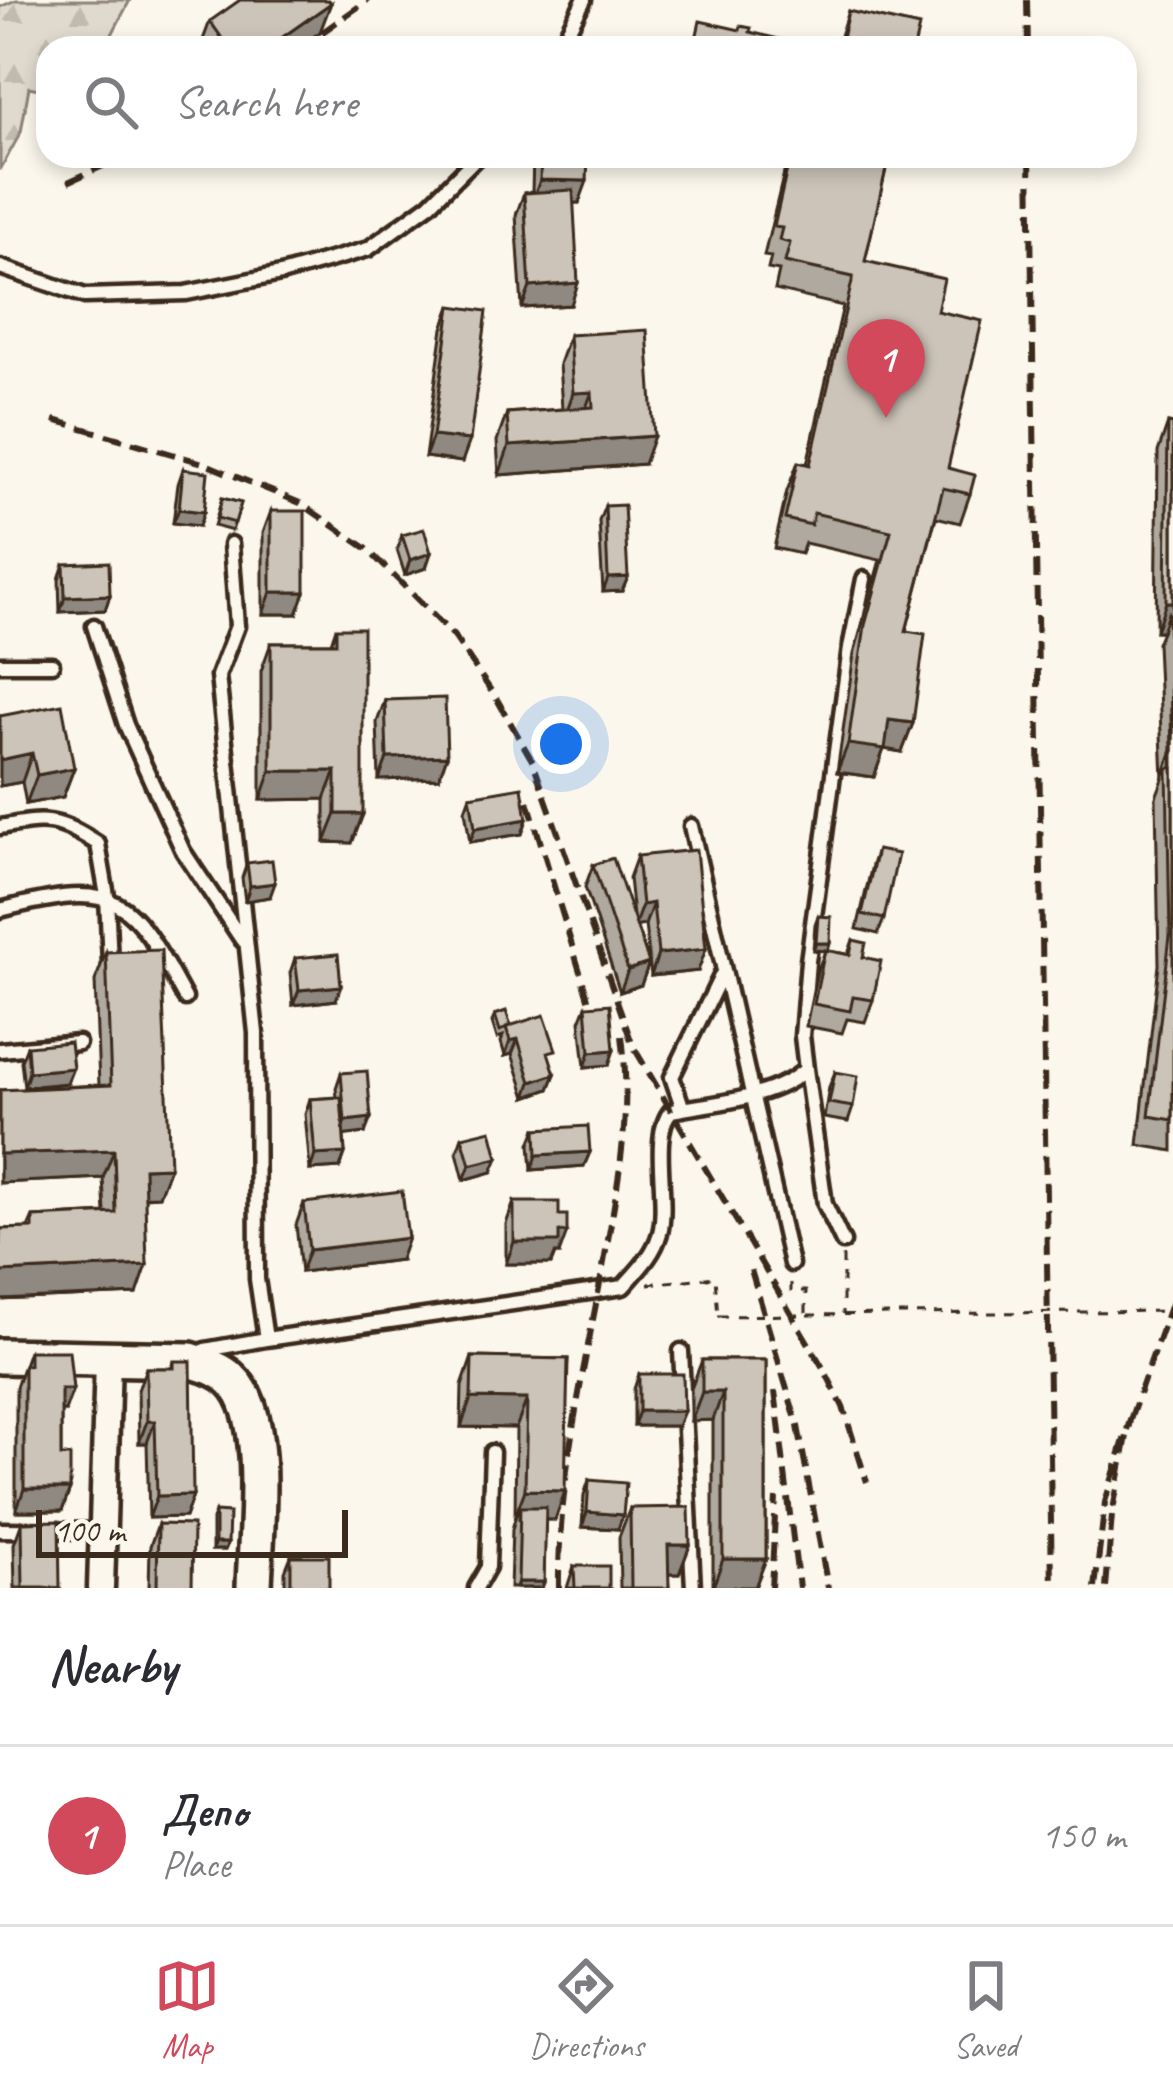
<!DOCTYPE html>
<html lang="en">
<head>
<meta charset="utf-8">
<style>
  :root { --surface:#fff; --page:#f2f2f3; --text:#2b2b33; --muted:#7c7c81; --line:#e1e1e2; --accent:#d1495b }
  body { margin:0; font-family:Caveat,sans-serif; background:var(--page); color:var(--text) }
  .scale { position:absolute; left:36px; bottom:30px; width:312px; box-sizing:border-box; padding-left:12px; border:6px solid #3b2a1e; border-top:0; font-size:33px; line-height:42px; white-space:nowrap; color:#3b2a1e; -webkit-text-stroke:9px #fbf7ec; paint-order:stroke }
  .you { position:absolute; left:561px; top:744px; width:42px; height:42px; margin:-30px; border:9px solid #fff; border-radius:50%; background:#1a73e8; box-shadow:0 0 0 18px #1a73e833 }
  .badge { display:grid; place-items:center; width:78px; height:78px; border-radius:50%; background:var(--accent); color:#fff; font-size:39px; font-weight:700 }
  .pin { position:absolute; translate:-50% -99px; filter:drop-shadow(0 3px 6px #0008) }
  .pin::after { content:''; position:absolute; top:63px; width:42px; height:36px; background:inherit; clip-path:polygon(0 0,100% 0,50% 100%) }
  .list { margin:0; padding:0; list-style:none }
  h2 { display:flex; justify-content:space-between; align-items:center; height:156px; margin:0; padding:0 48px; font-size:51px }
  h2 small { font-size:39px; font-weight:400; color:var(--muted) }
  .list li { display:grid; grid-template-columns:78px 1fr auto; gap:36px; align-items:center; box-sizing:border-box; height:180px; padding:0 48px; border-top:3px solid var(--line) }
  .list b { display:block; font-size:45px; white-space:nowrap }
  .list p { margin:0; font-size:39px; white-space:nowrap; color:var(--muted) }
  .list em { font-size:39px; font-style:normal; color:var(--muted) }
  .icon { flex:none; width:66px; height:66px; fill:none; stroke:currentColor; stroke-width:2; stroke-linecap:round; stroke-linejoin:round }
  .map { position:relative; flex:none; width:1173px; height:1588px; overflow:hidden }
  .search { position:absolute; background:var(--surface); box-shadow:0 6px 18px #0003; left:36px; right:36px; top:36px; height:132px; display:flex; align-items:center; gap:30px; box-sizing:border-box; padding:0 42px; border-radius:36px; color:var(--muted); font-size:45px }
  .sheet { height:336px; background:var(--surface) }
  nav { display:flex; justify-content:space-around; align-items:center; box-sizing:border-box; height:168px; border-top:3px solid var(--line); background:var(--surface); font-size:33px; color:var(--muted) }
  nav a { display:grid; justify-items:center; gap:6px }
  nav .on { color:var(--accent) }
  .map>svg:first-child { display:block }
</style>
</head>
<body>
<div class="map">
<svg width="1173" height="1588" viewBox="0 0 1173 1588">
  <defs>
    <pattern id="forest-firs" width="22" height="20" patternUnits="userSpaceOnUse" patternTransform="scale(3)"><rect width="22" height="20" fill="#dfd9ce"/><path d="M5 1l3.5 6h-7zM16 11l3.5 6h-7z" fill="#c0bab0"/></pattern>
  </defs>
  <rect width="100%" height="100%" fill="#fbf7ec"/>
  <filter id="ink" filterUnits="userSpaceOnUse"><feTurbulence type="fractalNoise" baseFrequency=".00833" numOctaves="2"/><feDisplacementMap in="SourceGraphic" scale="24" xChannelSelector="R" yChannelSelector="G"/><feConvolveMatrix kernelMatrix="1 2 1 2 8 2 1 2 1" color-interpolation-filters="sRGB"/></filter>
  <g filter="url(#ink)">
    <!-- forest -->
    <path fill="url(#forest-firs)" stroke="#8d8276" stroke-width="3" d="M16,0H130L105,48H48V91L29,87L21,132L0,170V7Z"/>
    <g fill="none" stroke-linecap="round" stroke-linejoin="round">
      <defs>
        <path id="service" d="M559,48L584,0
          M0,267L85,296L186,293L281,274L368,249L430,204L478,156
          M94,626L126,725L183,851L242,940
          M0,664H52
          M691,826L791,1264
          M0,827C46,818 58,818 98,844L107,896L110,964
          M0,910C119,879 129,895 185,998
          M0,1050L78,1043
          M806,1069L825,1204L843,1242
          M683,1109L672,1077L723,972
          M266,1339L623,1287C638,1270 654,1255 660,1233C669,1199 650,1135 671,1111C713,1103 774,1099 806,1069L802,1036L808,961L850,648L864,579
          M681,1351L693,1588
          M196,1356L205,1350L266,1339L257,1279L256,1033L218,676L237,626L231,544
          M0,1530L103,1531
          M476,1588L488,1567L492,1452"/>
        <path id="minor" d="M101,1588L108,1360"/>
        <path id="secondary" d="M0,1356L190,1360C205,1365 220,1368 232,1380C271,1417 255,1535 254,1588"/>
      </defs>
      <!-- service casing -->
      <use href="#service" stroke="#3b2a1e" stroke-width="21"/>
      <!-- minor casing -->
      <use href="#minor" stroke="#3b2a1e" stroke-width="33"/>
      <!-- secondary casing -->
      <use href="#secondary" stroke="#3b2a1e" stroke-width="42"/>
      <!-- path -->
      <path stroke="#3b2a1e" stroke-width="3" stroke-dasharray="9 9" stroke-linecap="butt" d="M843,1256V1314
        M791,1283V1291H806V1314
        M648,1284L715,1277L718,1316"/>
      <!-- service -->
      <use href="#service" stroke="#fbf7ec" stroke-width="12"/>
      <!-- minor -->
      <use href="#minor" stroke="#fbf7ec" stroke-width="24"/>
      <!-- secondary -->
      <use href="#secondary" stroke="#fbf7ec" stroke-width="33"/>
      <!-- rail -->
      <path stroke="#3b2a1e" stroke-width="6" stroke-dasharray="18 9" stroke-linecap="butt" d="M1027,0L1028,48
        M300,48L368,0
        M1030,156L1052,1588
        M68,182L125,156
        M54,420L203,463L300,503L366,548L453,635L498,701L533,762L633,1046L825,1371L843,1407L867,1482
        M528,801L591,1008
        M751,1270L798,1426L828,1588
        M775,1391L799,1588
        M1130,1420L1173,1298
        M559,1588C558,1479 584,1370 604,1262C618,1183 632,1117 622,1036
        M771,1588L776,1498
        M1095,1588L1105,1502L1130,1420L1112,1515L1106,1588"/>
      <!-- path-bridge -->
      <path stroke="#3b2a1e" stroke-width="3" stroke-dasharray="9 9" stroke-linecap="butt" d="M718,1316L1173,1311"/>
    </g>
    <!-- wall -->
    <path fill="#afa99f" stroke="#3b2a1e" stroke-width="3" d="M848,11L914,48H836Z
      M210,21L320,32L298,48H200Z
      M533,156H588L579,203H573L571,305L522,308L516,215L524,193L532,192Z
      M788,156H889L865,261L937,311L948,468L970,494L960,523L936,517L906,631L913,723L902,752L884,749L874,777L837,772L854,654L880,560L805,543L801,554L774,548L787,491L798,462L807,464L843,306L775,290L779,271L768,269L771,257L764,256Z
      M451,306L462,462L425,457L443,328Z
      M569,335L644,464L499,475L497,441L507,413L562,409L559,364Z
      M1168,423L1173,424V1151L1138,1145L1159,965L1156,797L1163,779L1157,643L1162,631H1156L1158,452Z
      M183,469L199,526L173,523L178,484Z
      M222,498L241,503L232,531L214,526Z
      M605,506L628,577L622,591L603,592L599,521Z
      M271,511L297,614H263V533Z
      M402,535L426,568L405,575L397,550Z
      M64,564L110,595L105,610L60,612L59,579Z
      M336,628L363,814L352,843L325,842V799L261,800V671L271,643H331Z
      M385,700L447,756L439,778L379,780L377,722Z
      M0,716L74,768L63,797L26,804L22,782L0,786Z
      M470,796L527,819L522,834L470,842L465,810Z
      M877,850L884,919L878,934L857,929L872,865Z
      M637,856L698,971L651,976L645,925L636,926L649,963L641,985L620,992L585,887L593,865L633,916L629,878Z
      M247,863L270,897L245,901L242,878Z
      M818,916L830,943L827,951L848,954L853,940L863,957L873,1000L865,1022L847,1019L842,1033L806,1026L817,972L825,951L813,950L815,924Z
      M106,952L159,1196L145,1197L137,1294L0,1300V1229L28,1228L33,1217L105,1213L103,1178L0,1183V1090L99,1085L95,981Z
      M295,958L336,1000L293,1005L290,973Z
      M586,1006L609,1065L585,1067L580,1021Z
      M495,1015L511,1026L551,1063L555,1074L549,1089L526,1097L512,1054L505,1056L501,1042L503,1036L497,1038L492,1022Z
      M27,1046L67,1083L24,1087L21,1061Z
      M835,1072L853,1107L848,1122L824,1118L829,1087Z
      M341,1073L365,1133L344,1135L345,1153L340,1168L310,1170L305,1114L310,1099L337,1097L336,1088Z
      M536,1129L590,1152L584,1166L532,1170L530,1144Z
      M462,1137L492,1172L464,1180L457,1152Z
      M514,1202L559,1254H555L551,1264H506V1224Z
      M304,1203L400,1260L301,1272L296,1225Z
      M29,1351L65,1411H61V1456L70,1489L62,1511H16V1387Z
      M472,1357L568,1359L555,1520H545L544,1582L542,1588H510L512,1529L515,1519L516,1428L461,1427L462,1386Z
      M702,1360H766V1559L755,1587H713V1420L691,1421V1389Z
      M174,1361L193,1495L185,1517L149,1518L147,1443H139L138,1390L146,1368H172Z
      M639,1374L678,1426H634V1389Z
      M589,1480L618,1529L582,1527L584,1495Z
      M630,1508L690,1545L679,1574H668L669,1588H620L619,1537Z
      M215,1512L228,1543L225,1550H212V1520Z
      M22,1522L60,1588H15L14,1544Z
      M158,1524L192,1588H149L150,1546Z
      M291,1556L329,1588H285V1571Z
      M574,1566L609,1588H567Z"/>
    <!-- shaded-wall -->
    <path fill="#8f8982" stroke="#3b2a1e" stroke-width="3" d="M331,3L320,32L298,48H267Z
      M540,180L587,181L579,203L532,202Z
      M578,283L571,305L522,308L530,287Z
      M592,392L581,421L563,422L573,393Z
      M433,436L470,440L462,462L425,457Z
      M654,436L644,464L499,475L509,446Z
      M179,509L204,512L199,526L173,523Z
      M431,553L426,568L405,575L410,560Z
      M628,577L622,591L603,592L608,578Z
      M271,592H305L297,614H263Z
      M110,595L105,610L60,612L65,597Z
      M1166,602H1173V630L1168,614L1162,631H1156Z
      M889,720L913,723L902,752L884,749L874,777L837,772L848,744Z
      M1172,750L1173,779L1167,768L1162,779Z
      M32,753L22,782L0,786V760Z
      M447,756L439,778L379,780L387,758Z
      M74,768L63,797L26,804L37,775Z
      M271,771H336L325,799L261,800Z
      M336,814H363L352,843L325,842Z
      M527,819L522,834L470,842L475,828Z
      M275,883L270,897L245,901L250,886Z
      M653,903L645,925L634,927L642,905Z
      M816,943H830L827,951L813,950Z
      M706,949L698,971L651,976L658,954Z
      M649,963L641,985L620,992L628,970Z
      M341,986L336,1000L293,1005L299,990Z
      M518,1039L512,1054L505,1056L510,1041Z
      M614,1050L609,1065L585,1067L590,1052Z
      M73,1068L67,1083L24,1087L29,1072Z
      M555,1074L549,1089L526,1097L531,1082Z
      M371,1118L365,1133L340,1136L345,1121Z
      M114,1150L103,1178L0,1183V1154Z
      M590,1152L584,1166L532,1170L537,1155Z
      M345,1153L340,1168L310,1170L315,1155Z
      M498,1158L492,1172L464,1180L470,1165Z
      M170,1167L159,1196L133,1197L144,1168Z
      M559,1232H567L559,1254H555L551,1264H506L514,1242Z
      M408,1238L400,1260L301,1272L309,1250Z
      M147,1265L137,1294L0,1300V1272Z
      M61,1389H73L65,1411H53Z
      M702,1392H723L713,1420L691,1421Z
      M471,1398L527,1399L516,1428L461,1427Z
      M639,1411H684L678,1426H634Z
      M147,1421H155L147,1443H139Z
      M24,1489H70L62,1511H16Z
      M525,1490L565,1491L555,1520L519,1519L520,1507L514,1519Z
      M193,1495L185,1517L149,1518L157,1496Z
      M587,1512L623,1515L618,1529L582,1527Z
      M215,1543H228L225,1550H212Z
      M668,1545H690L679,1574H657Z
      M723,1559H766L755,1587H713Z
      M518,1582H544L542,1588H516Z"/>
    <!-- building -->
    <path fill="#ccc4b9" stroke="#3b2a1e" stroke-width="3" d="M240,0H328L331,3L267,48H229L210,21Z
      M848,11L919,27L914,48H840Z
      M700,21L740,30L741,26L751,28L750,32L795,43L793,48H694Z
      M541,156H588L587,181L540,180Z
      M790,156H889L865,261L944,279L937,311L982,321L948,468L975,475L970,494L943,488L906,631L925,634L913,723L889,720L885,749L848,744L865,625L891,531L814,513L811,525L785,519L798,462L810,465L853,277L785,262L790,243L779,240L782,228L774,227Z
      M573,190L578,283L530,287L524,193Z
      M451,306L487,311L470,440L433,436Z
      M647,330L654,436L509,446L507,413L593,407L592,392L573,393L569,335Z
      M1168,423L1173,424V602H1166Z
      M183,469L208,472L204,512L179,509Z
      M222,498L241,503L235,523L217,518Z
      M624,505L628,577L608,578L605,506Z
      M271,511H305V592H271Z
      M424,529L431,553L410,560L402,535Z
      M109,562L110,595L65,597L64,564Z
      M1168,614H1173V750H1172Z
      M336,628H363V814H336V771H271V643H336Z
      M445,698L447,756L387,758L385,700Z
      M62,704L74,768L37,775L32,753L0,760V716Z
      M1167,768H1173V1120L1149,1116L1170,936Z
      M522,787L527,819L475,828L470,796Z
      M696,850L706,949L658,954L653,903L642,905L637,856Z
      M877,850L898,854L884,919L862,914Z
      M613,858L649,963L628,970L593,865Z
      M272,860L275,883L250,886L247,863Z
      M818,916L831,917L830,943H816Z
      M853,940L866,943L863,957L881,961L873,1000L853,997L850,1011L814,1004L825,950L850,955Z
      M161,950L170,1167L144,1168L147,1265L0,1272V1229L33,1228V1217L116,1213L114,1150L0,1154V1090L111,1085L106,952Z
      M338,954L341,986L299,990L295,958Z
      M610,1004L614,1050L590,1052L586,1006Z
      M506,1011L511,1026L500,1031L495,1015Z
      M544,1015L556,1050L548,1052L555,1074L531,1082L518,1039L510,1041L506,1027Z
      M70,1042L73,1068L29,1072L27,1046Z
      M367,1071L371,1118L345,1121L341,1073Z
      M835,1072L858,1076L853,1107L829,1103Z
      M341,1097L345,1153L315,1155L310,1099Z
      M588,1126L590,1152L537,1155L536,1129Z
      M491,1130L498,1158L470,1165L462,1137Z
      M402,1191L408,1238L309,1250L304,1203Z
      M514,1202H559V1215H567V1232H559V1242H514Z
      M29,1351H69L73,1389H61V1456H70V1489H24V1365H29Z
      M472,1357L568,1359L565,1491L525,1490L527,1399L471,1398Z
      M702,1360H766V1559H723V1392H702Z
      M174,1361H191L193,1495L157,1496L155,1421H147L146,1368H174Z
      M639,1374H683L684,1411H639Z
      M589,1480L626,1483L623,1515L587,1512Z
      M520,1507H546L544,1582H518Z
      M689,1507L690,1545H668L669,1588H631L630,1508Z
      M215,1512L229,1513L228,1543H215Z
      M59,1521L60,1588H23L22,1522Z
      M158,1524L193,1525L192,1588H157Z
      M291,1556H329V1588H291Z
      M574,1566H609V1588H575Z"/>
  </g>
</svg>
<div class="scale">100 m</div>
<div class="you"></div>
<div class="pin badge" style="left:886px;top:418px">1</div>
<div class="search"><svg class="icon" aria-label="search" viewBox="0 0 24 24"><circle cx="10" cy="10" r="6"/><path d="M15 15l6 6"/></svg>Search here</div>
</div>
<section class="sheet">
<h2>Nearby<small></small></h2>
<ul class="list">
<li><span class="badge">1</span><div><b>Депо</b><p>Place</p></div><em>150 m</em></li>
</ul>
</section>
<nav>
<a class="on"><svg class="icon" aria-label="map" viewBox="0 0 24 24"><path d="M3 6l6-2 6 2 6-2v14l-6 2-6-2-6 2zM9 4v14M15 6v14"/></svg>Map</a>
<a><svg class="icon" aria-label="directions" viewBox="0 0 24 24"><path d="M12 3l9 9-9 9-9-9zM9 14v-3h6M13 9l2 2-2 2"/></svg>Directions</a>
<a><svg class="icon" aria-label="saved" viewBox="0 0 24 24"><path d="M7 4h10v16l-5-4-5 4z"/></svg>Saved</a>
</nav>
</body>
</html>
